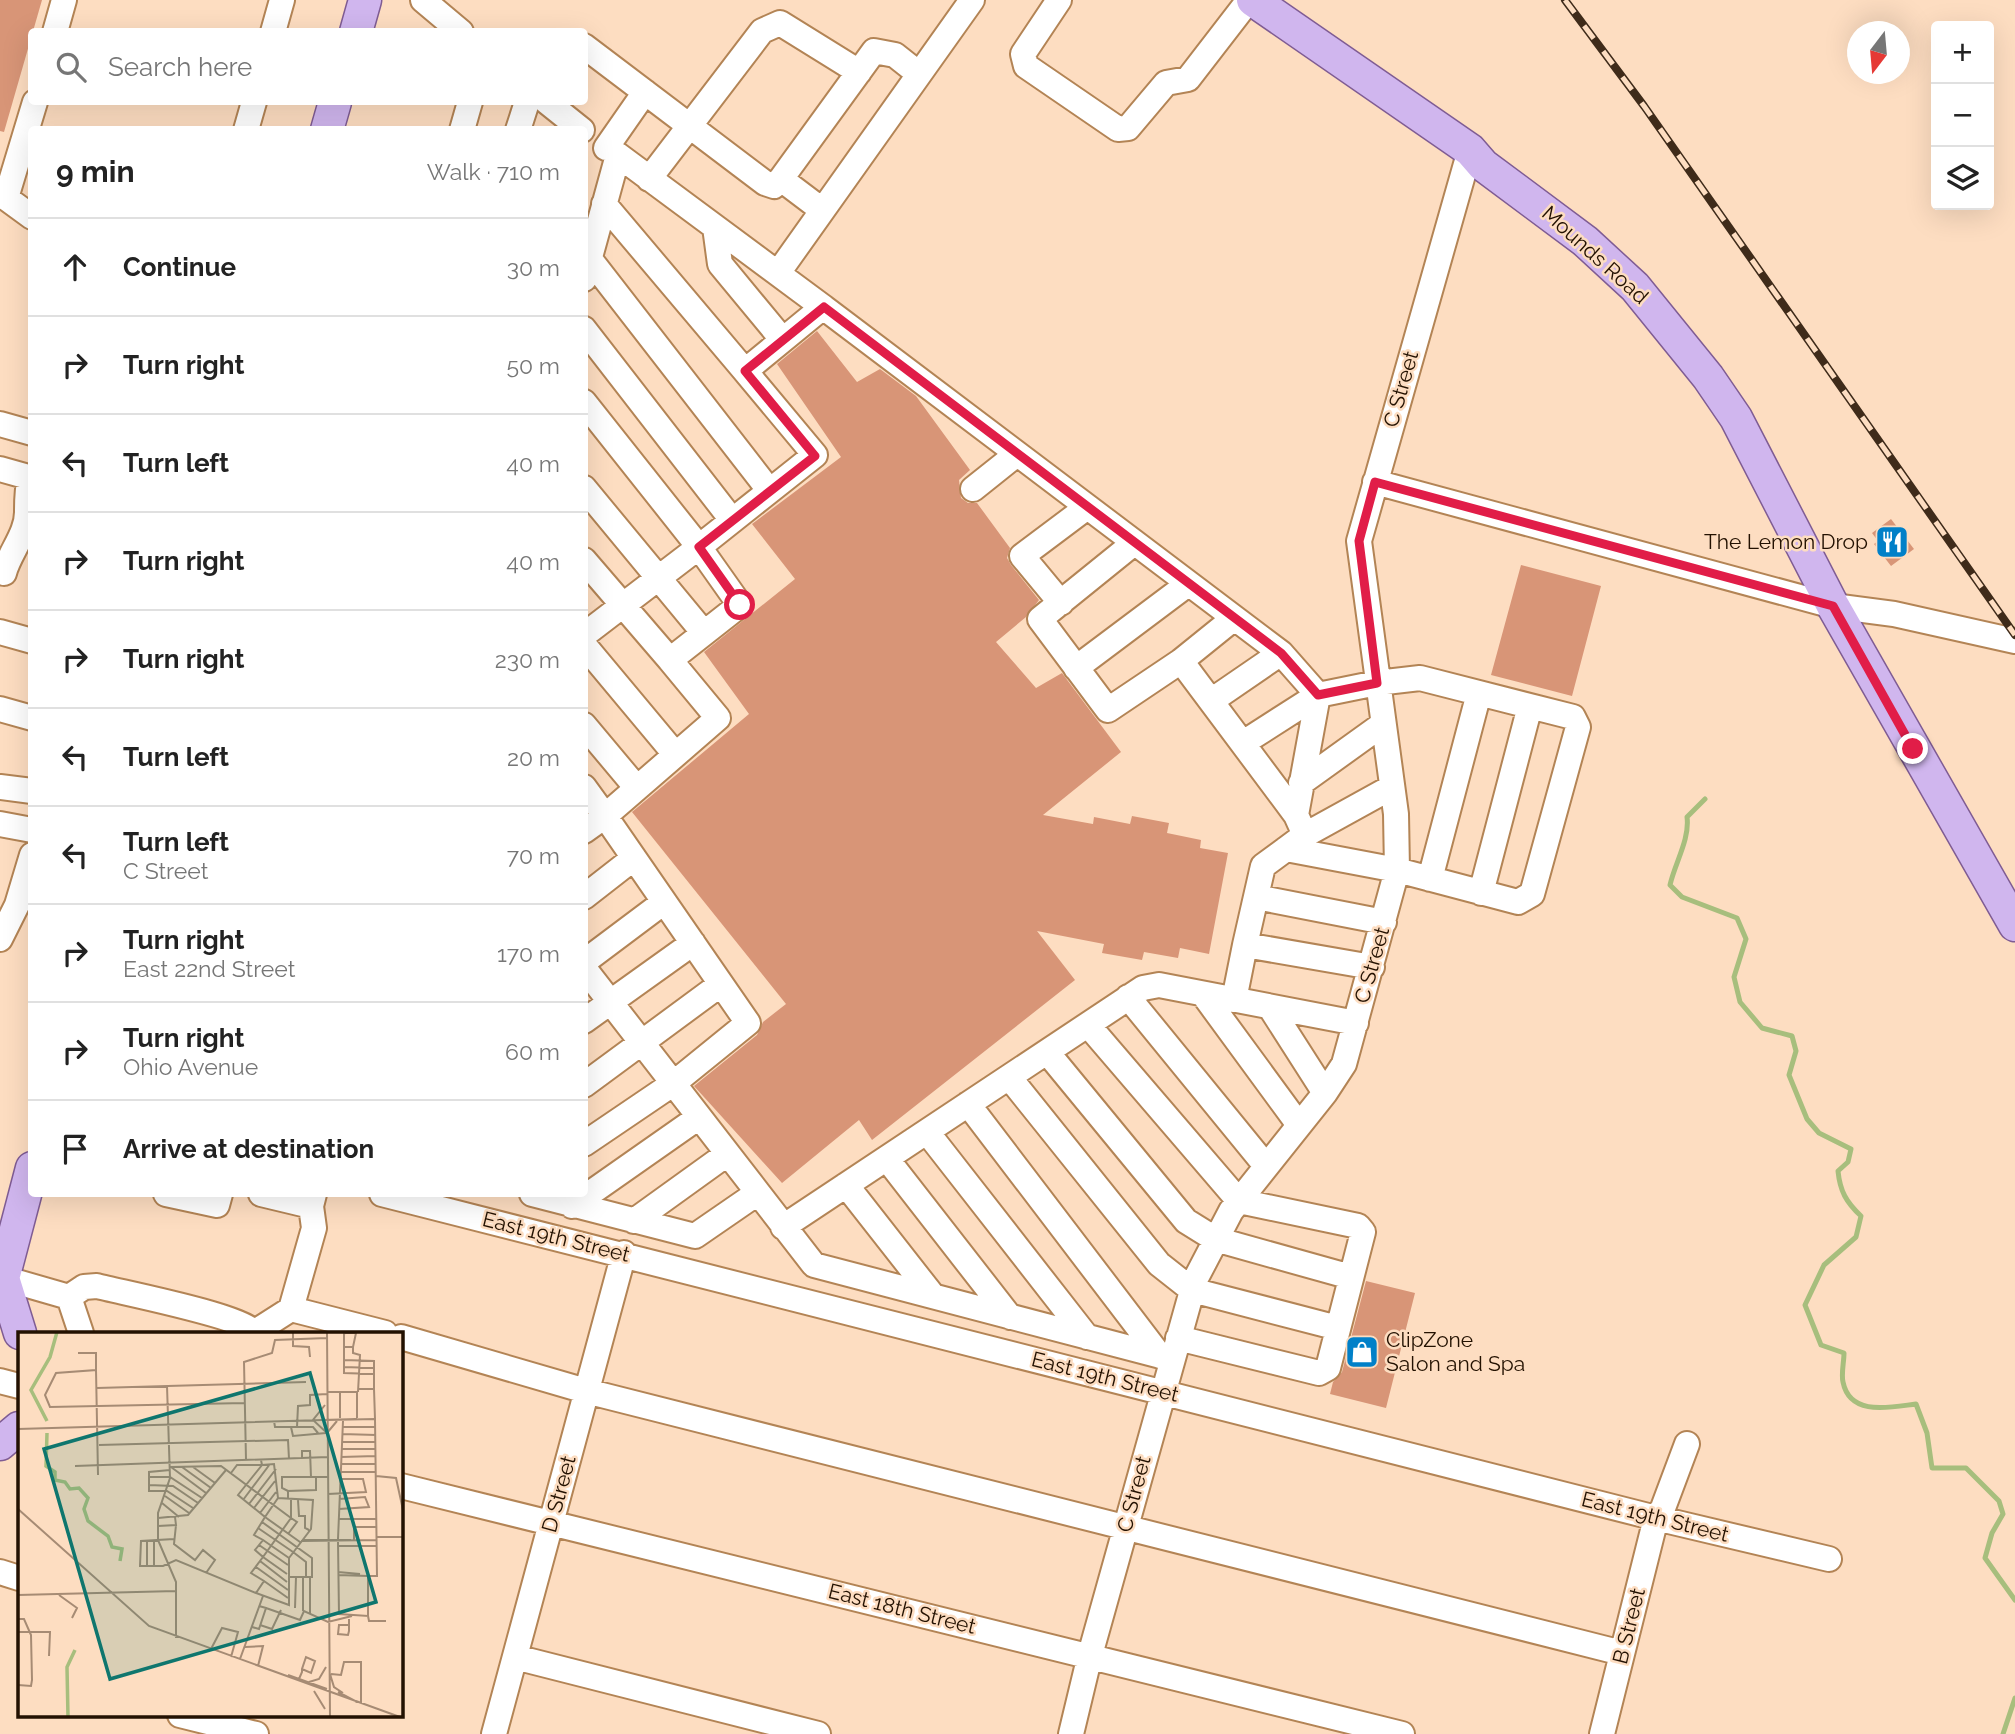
<!DOCTYPE html>
<html lang="en">
<head>
<meta charset="utf-8">
<style>
  :root { --surface:#fff; --page:#f2f2f2; --text:#222; --muted:#767676; --line:#e0e0e0 }
  body { margin:0; font-family:Raleway,sans-serif; background:var(--page); color:var(--text) }
  .controls { position:absolute; right:21px; top:21px; display:grid; overflow:hidden; border-radius:7px; box-shadow:0 7px 28px #0002 }
  .controls button { width:63px; height:63px; display:grid; place-items:center; padding:0; border:0; border-bottom:2px solid var(--line); background:var(--surface); color:var(--text); font:35px sans-serif }
  .compass { position:absolute; left:1847px; top:21px; width:63px; height:63px; border-radius:50%; background:var(--surface); box-shadow:0 7px 28px #0002; rotate:196deg }
  .stop { position:absolute; width:21px; height:21px; margin:-16px; border:5px solid #e11d48; border-radius:50%; background:#fff }
  .stop.end { background:#e11d48; border-color:#fff; box-shadow:0 2px 7px #0008 }
  .list { margin:0; padding:0; list-style:none }
  h2 { display:flex; justify-content:space-between; align-items:center; height:91px; margin:0; padding:0 28px; font-size:30px }
  h2 small { font-size:23px; font-weight:400; color:var(--muted) }
  .list li { display:grid; grid-template-columns:46px 1fr auto; gap:21px; align-items:center; box-sizing:border-box; height:98px; padding:0 28px; border-top:2px solid var(--line) }
  .list b { display:block; font-size:26px; white-space:nowrap }
  .list p { margin:0; font-size:23px; white-space:nowrap; color:var(--muted) }
  .list em { font-size:23px; font-style:normal; color:var(--muted) }
  .icon { flex:none; width:38px; height:38px; fill:none; stroke:currentColor; stroke-width:2; stroke-linecap:round; stroke-linejoin:round }
  .map { position:relative; flex:none; width:2015px; height:1734px; overflow:hidden }
  .search { position:absolute; background:var(--surface); box-shadow:0 7px 28px #0002; left:28px; top:28px; width:560px; height:77px; display:flex; align-items:center; gap:18px; box-sizing:border-box; padding:0 24px; border-radius:7px; color:var(--muted); font-size:26px }
  .panel { position:absolute; background:var(--surface); box-shadow:0 7px 28px #0002; left:28px; top:126px; width:560px; height:1071px; border-radius:7px }
  .map>svg:first-child { display:block }
</style>
</head>
<body>
<div class="map">
<svg width="2015" height="1734" viewBox="0 0 2015 1734">
  <rect width="100%" height="100%" fill="#fdddc1"/>
  <g fill="none" stroke-linecap="round" stroke-linejoin="round">
    <!-- stream -->
    <path stroke="#a7be7d" stroke-width="5" d="M1705,799L1687,817C1690,839 1675,863 1670,885L1682,897L1737,918L1746,939L1734,977L1740,1002L1762,1028L1792,1036L1796,1051L1789,1075L1807,1119L1819,1133L1851,1149L1848,1162L1838,1171C1840,1191 1846,1202 1861,1216L1856,1237L1824,1265L1805,1305L1821,1345L1844,1353C1844,1362 1841,1374 1843,1382C1850,1417 1891,1407 1916,1404L1927,1433L1932,1468H1966L1999,1501L2003,1514L1992,1533L1985,1558L2015,1600
      M2003,1734L2015,1698"/>
  </g>
  <!-- building -->
  <path fill="#d89577" d="M0,0H42L4,132L0,131Z
    M817,331L857,382L880,369L916,396L970,470L959,480L961,498L968,503H977L1010,548L1007,558L1011,565L1039,600L1026,617L996,642L1036,688L1062,673L1121,752L1043,815L1093,824L1094,817L1130,824L1132,816L1169,823L1167,833L1201,840L1200,848L1228,853L1209,954L1180,948L1178,958L1144,952L1142,960L1102,953L1104,944L1037,931L1075,980L872,1140L859,1120L782,1183L694,1086L757,1035L763,1022L786,1004L632,812L749,714L704,652L795,579L752,524L841,457L777,364Z
    M1891,519L1914,549L1891,566L1874,544L1878,541L1872,533Z
    M1521,565L1601,586L1572,696L1491,675Z
    M1366,1281L1415,1293L1386,1408L1330,1394L1333,1382L1342,1372Z"/>
  <g fill="none" stroke-linecap="round" stroke-linejoin="round">
    <defs>
      <path id="minor" d="M423,0L461,32
        M1059,0L1023,54L1026,66L1118,129L1128,128L1166,83L1188,79L1249,0
        M55,32L64,0
        M273,32L282,0
        M584,46L765,183L774,186L781,179
        M547,102L582,130
        M246,130L254,102
        M462,130L470,102
        M518,130L527,102
        M606,148L645,92
        M649,179L762,31L780,23L859,72
        M0,196L6,198L35,102
        M6,198L32,217
        M604,204L745,371
        M822,210L781,179L874,51L895,55L919,74
        M715,227L720,264L782,339
        M589,258L769,490
        M778,273L972,0
        M584,279L618,155L823,307L745,371L815,455L699,547L740,605L670,660L718,718L605,816L748,1023L674,1083L584,1144
        M823,307L1281,653L1318,695L1377,683L1420,678L1573,717L1578,727L1532,894L1518,902L1397,870L1286,849
        M584,329L732,520
        M584,402L699,547L584,635
        M0,424L32,433
        M0,469L32,478
        M1375,482L1833,606L1894,614L2015,641
        M584,488L704,633
        M973,489L1017,454
        M1134,543L1040,619L1108,710L1181,661L1296,815L1305,835L1263,866L1245,945
        M584,560L670,660
        M0,572L4,573C9,553 28,533 27,510C27,498 27,490 30,477
        M1061,603L1022,556L1086,508
        M0,632L32,641
        M584,645L675,754
        M1181,661L1233,619
        M1076,668L1188,584
        M1211,701L1281,653
        M0,709L32,718
        M584,725L636,787
        M1243,743L1318,695
        M1301,783L1383,724
        M0,787L32,791
        M584,787L605,816L584,831
        M1296,815L1318,695
        M0,824L32,830
        M1305,835L1392,787
        M1430,879L1479,693
        M1481,893L1530,706
        M584,897L634,858
        M1256,897L1384,922
        M0,939L17,905L32,855
        M584,962L664,902
        M584,968L814,1265L1172,1359
        M1203,994L1299,1125
        M1128,997L1266,1166
        M1234,1000L1245,945L1372,967
        M1270,1007L1325,1093
        M584,1021L693,943
        M1088,1025L1239,1201L1358,1226L1363,1232L1328,1368L1319,1373L1178,1338
        M1047,1052L1186,1221L1215,1239L1351,1277
        M1009,1077L1159,1264L1192,1290L1338,1328
        M584,1085L721,984
        M968,1104L1160,1356
        M927,1132L1087,1337
        M887,1159L1010,1317
        M846,1185L933,1296
        M166,1194L217,1205L220,1194
        M261,1194L311,1206
        M314,1194L311,1206L314,1228L291,1309L385,1333
        M382,1194L1656,1518L1829,1559
        M532,1194L695,1236L756,1194
        M572,1206L699,1117
        M634,1221L727,1154
        M783,1227L1143,988L1159,985L1356,1023
        M3,1278L69,1297
        M69,1297L84,1287L97,1286C124,1293 243,1316 255,1333
        M69,1297L81,1333
        M255,1332L291,1309
        M401,1337L586,1391L1622,1653
        M0,1381L19,1386
        M401,1486L1402,1734
        M0,1572L19,1578
        M515,1657L818,1734
        M180,1715L256,1734
        M494,1734L624,1253
        M1071,1734L1090,1655L1195,1280L1231,1211L1325,1093L1344,1064L1397,870L1396,814L1359,541L1470,150
        M1602,1734L1656,1518L1663,1508L1687,1444"/>
      <path id="major" d="M1253,0L1470,150L1483,165L1585,241L1635,287L1708,377L1736,418L1833,606L2015,925
        M356,32L365,0
        M327,130L335,102
        M3,1278L20,1333
        M0,1290L32,1168
        M0,1444L19,1428"/>
    </defs>
    <!-- minor casing -->
    <use href="#minor" stroke="#b38455" stroke-width="28"/>
    <!-- major casing -->
    <use href="#major" stroke="#7f5c93" stroke-width="35"/>
    <!-- minor -->
    <use href="#minor" stroke="#fff" stroke-width="24"/>
    <!-- major -->
    <use href="#major" stroke="#d0b6ee" stroke-width="32"/>
    <defs>
      <path id="rail" d="M1565,0L1644,106L2015,635"/>
    </defs>
    <!-- rail casing -->
    <use href="#rail" stroke="#3f2b1a" stroke-width="8"/>
    <!-- rail -->
    <use href="#rail" stroke="#fdddc1" stroke-width="5" stroke-dasharray="16" stroke-linecap="butt"/>
  </g>
  <g fill="none" stroke-linecap="round" stroke-linejoin="round">
    <!-- route -->
    <path stroke="#e11d48" stroke-width="9" d="M740,605L699,547L815,456L745,371L824,307L1281,653L1318,695L1377,683L1359,541L1375,482L1833,606L1913,749"/>
  </g>
  <!-- icons -->
  <defs>
    <symbol id="restaurant-square" viewBox="-11 -11 22 22"><rect x="-9" y="-9" width="18" height="18" rx="4" fill="#0180c8" stroke="#fdddc1"/><path d="M-5-6h1v4h1v-4h1v4h1v-4h1v5L-1.5 .5V6h-2V.5L-5-1ZM5-6V6H3V1.5H1.5Q1.5-4 5-6Z" fill="#fff"/></symbol>
    <symbol id="shop-square" viewBox="-11 -11 22 22"><rect x="-9" y="-9" width="18" height="18" rx="4" fill="#0180c8" stroke="#fdddc1"/><path d="M-5-2.5h2.3a2.7 3.5 0 0 1 5.4 0H5L5.5 6h-11ZM-1.5-2.5h3a1.5 2.3 0 0 0-3 0Z" fill="#fff"/></symbol>
  </defs>
  <g fill-rule="evenodd">
    <use href="#restaurant-square" x="1873" y="523" width="38" height="38"/>
    <use href="#shop-square" x="1343" y="1333" width="38" height="38"/>
  </g>
  <g text-anchor="middle" stroke-width="5" stroke-linejoin="round" paint-order="stroke">
    <!-- street labels -->
    <g font-size="21" fill="#231101" stroke="#fdddc1">
      <text transform="translate(1595 255) rotate(42)" y="7">Mounds Road</text>
      <text transform="translate(1401 389) rotate(-74)" y="7">C Street</text>
      <text transform="translate(1372 965) rotate(-74)" y="7">C Street</text>
      <text transform="translate(556 1237) rotate(14)" y="7">East 19th Street</text>
      <text transform="translate(1105 1377) rotate(14)" y="7">East 19th Street</text>
      <text transform="translate(559 1494) rotate(-75)" y="7">D Street</text>
      <text transform="translate(1134 1494) rotate(-75)" y="7">C Street</text>
      <text transform="translate(1655 1517) rotate(14)" y="7">East 19th Street</text>
      <text transform="translate(902 1609) rotate(14)" y="7">East 18th Street</text>
      <text transform="translate(1629 1626) rotate(-76)" y="7">B Street</text>
    </g>
    <!-- poi labels -->
    <g font-size="21" fill="#231101" stroke="#fdddc1" text-anchor="end">
      <text x="1868" y="549">The Lemon Drop</text>
      <text x="1386" y="1347" text-anchor="start">ClipZone<tspan x="1386" dy="24">Salon and Spa</tspan></text>
    </g>
  </g>
  <!-- overview -->
  <g transform="translate(18 1332)">
    <rect width="385" height="385" fill="#fdddc1"/>
    <path fill="none" stroke="#a7be7d" stroke-width="3.5" d="M29,89L13,58L32,25L39,0M29,101L28,134L37,140V148L47,150L52,157L61,156L70,166L66,177L70,189L90,204L94,215L104,217L102,229M50,385L49,335L57,318"/>
    <path fill="none" stroke="#a68b74" stroke-width="2" d="M275,0V14L291,15L292,25M309,0L312,385M326,15H335L338,1H327L326,2V41L356,42M335,15V21L342,23L340,60M60,21H78V38L38,41L27,63L32,75L227,71M326,28L356,29V57H340M326,35L356,36M78,38L80,143M149,54L152,146L140,181V208L158,250V306M79,56L288,50M356,57L357,87M309,60H339V86M307,73L295,88L309,101L319,89M322,86V60M309,88L357,87L359,244H350V284L321,282L320,210M256,89L257,95H279L280,74L292,73V63L309,62M273,95L275,104L308,101M279,95H295L300,101M325,95H357M0,97L339,87M324,102L358,103M324,110H358M81,113L270,108L271,127M323,117H358M323,125L358,124M284,126V119H292L293,145M228,128L226,30L254,21L257,8L309,6M323,132H358M57,134L310,125M152,135L203,134L273,186M153,135L188,161M164,135L193,156M175,135L197,151M152,138L131,140V159H149L175,176M323,140H358M213,141L219,133H244L256,132L260,166L295,168L293,197L271,226V273L238,261L246,249L233,241L245,225L237,218L245,208L236,203L247,185L220,163L244,133L243,128M358,144L378,146L385,178M131,145H152L184,166M131,153L155,154L180,171M270,159L264,156V145H298M310,162L348,160L345,147H322M147,164L171,181M260,166L247,185L282,210M270,167V159L298,158V145H310M225,168L252,132M280,168L281,184H287V196L291,198M144,171L161,185M231,172L258,137M236,176L257,149M0,177L131,294L382,385M321,177L351,175L347,165L321,167M242,181L258,160M140,186L170,183L208,138M321,187H359M244,190L294,226V245H270M158,193L156,212L177,228L185,218L197,228L188,241M140,194L158,193L157,185M240,196L275,220M270,202L279,190L273,186V167M359,205H385M156,207L123,209L122,234H145L158,228L238,261M320,207L325,89M129,208V235M136,208V235M245,208L271,226M284,208H333M336,208V195H359M283,209L359,208M241,213L270,233M320,214H359M275,220L288,230V244M242,229L269,250M238,235L270,258M320,240L342,242M269,242L245,225L273,186M320,243L350,244M246,249L270,266M0,263L158,259M41,263L59,276L54,286M385,267V323M248,276L282,288L286,279L310,290L334,284M277,276L278,245M285,279V245M292,282V245M350,284L351,289H368M0,287H6L13,303L14,348L13,354L0,353M242,293L254,297L263,278M331,293H321L320,302L330,303L331,299V287M234,295L241,297L248,276L241,274M0,300H32L31,324M227,315L245,314L240,334M193,317L204,296L220,300L213,325M222,327L245,264M312,342L316,355L325,361M313,342L323,343L326,330H343V371M270,343L309,357M281,347L284,340V337L288,325L297,329L293,341L284,337M291,350L301,347L308,335M296,359L307,377M320,360L339,370"/>
    <path fill="#0f766e" fill-opacity="0.15" stroke="#0f766e" stroke-width="3.5" d="M292,41L358,270L92,347L26,117Z"/>
    <rect width="385" height="385" fill="none" stroke="#231101" stroke-width="3.5"/>
  </g>
</svg>
<div class="controls">
<button>+</button>
<button>−</button>
<button><svg class="icon" aria-label="layers" viewBox="0 0 24 24"><path d="M12 4l9 5-9 5-9-5zM3 14l9 5 9-5"/></svg></button>
</div>
<svg class="compass" viewBox="-18 -18 36 36"><path d="M0-13l5 13h-10z" fill="#e53935"/><path d="M0 13l5-13h-10z" fill="#767676"/></svg>
<div class="stop" style="left:740px;top:605px"></div>
<div class="stop end" style="left:1913px;top:749px"></div>
<div class="search"><svg class="icon" aria-label="search" viewBox="0 0 24 24"><circle cx="10" cy="10" r="6"/><path d="M15 15l6 6"/></svg>Search here</div>
<section class="panel">
<h2>9 min<small>Walk · 710 m</small></h2>
<ul class="list">
<li><svg class="icon" aria-label="ahead" viewBox="0 0 24 24"><path d="M12 20V5M6 11l6-6 6 6"/></svg><div><b>Continue</b></div><em>30 m</em></li>
<li><svg class="icon" aria-label="right" viewBox="0 0 24 24"><path d="M7 20v-9h11M14 6l5 5-5 5"/></svg><div><b>Turn right</b></div><em>50 m</em></li>
<li><svg class="icon" aria-label="left" viewBox="0 0 24 24"><path d="M17 20v-9H6M10 6l-5 5 5 5"/></svg><div><b>Turn left</b></div><em>40 m</em></li>
<li><svg class="icon" aria-label="right" viewBox="0 0 24 24"><path d="M7 20v-9h11M14 6l5 5-5 5"/></svg><div><b>Turn right</b></div><em>40 m</em></li>
<li><svg class="icon" aria-label="right" viewBox="0 0 24 24"><path d="M7 20v-9h11M14 6l5 5-5 5"/></svg><div><b>Turn right</b></div><em>230 m</em></li>
<li><svg class="icon" aria-label="left" viewBox="0 0 24 24"><path d="M17 20v-9H6M10 6l-5 5 5 5"/></svg><div><b>Turn left</b></div><em>20 m</em></li>
<li><svg class="icon" aria-label="left" viewBox="0 0 24 24"><path d="M17 20v-9H6M10 6l-5 5 5 5"/></svg><div><b>Turn left</b><p>C Street</p></div><em>70 m</em></li>
<li><svg class="icon" aria-label="right" viewBox="0 0 24 24"><path d="M7 20v-9h11M14 6l5 5-5 5"/></svg><div><b>Turn right</b><p>East 22nd Street</p></div><em>170 m</em></li>
<li><svg class="icon" aria-label="right" viewBox="0 0 24 24"><path d="M7 20v-9h11M14 6l5 5-5 5"/></svg><div><b>Turn right</b><p>Ohio Avenue</p></div><em>60 m</em></li>
<li><svg class="icon" aria-label="arrive" viewBox="0 0 24 24"><path d="M6 21V4h12l-3 4 3 4H6"/></svg><div><b>Arrive at destination</b></div></li>
</ul>
</section>
</div>
</body>
</html>
